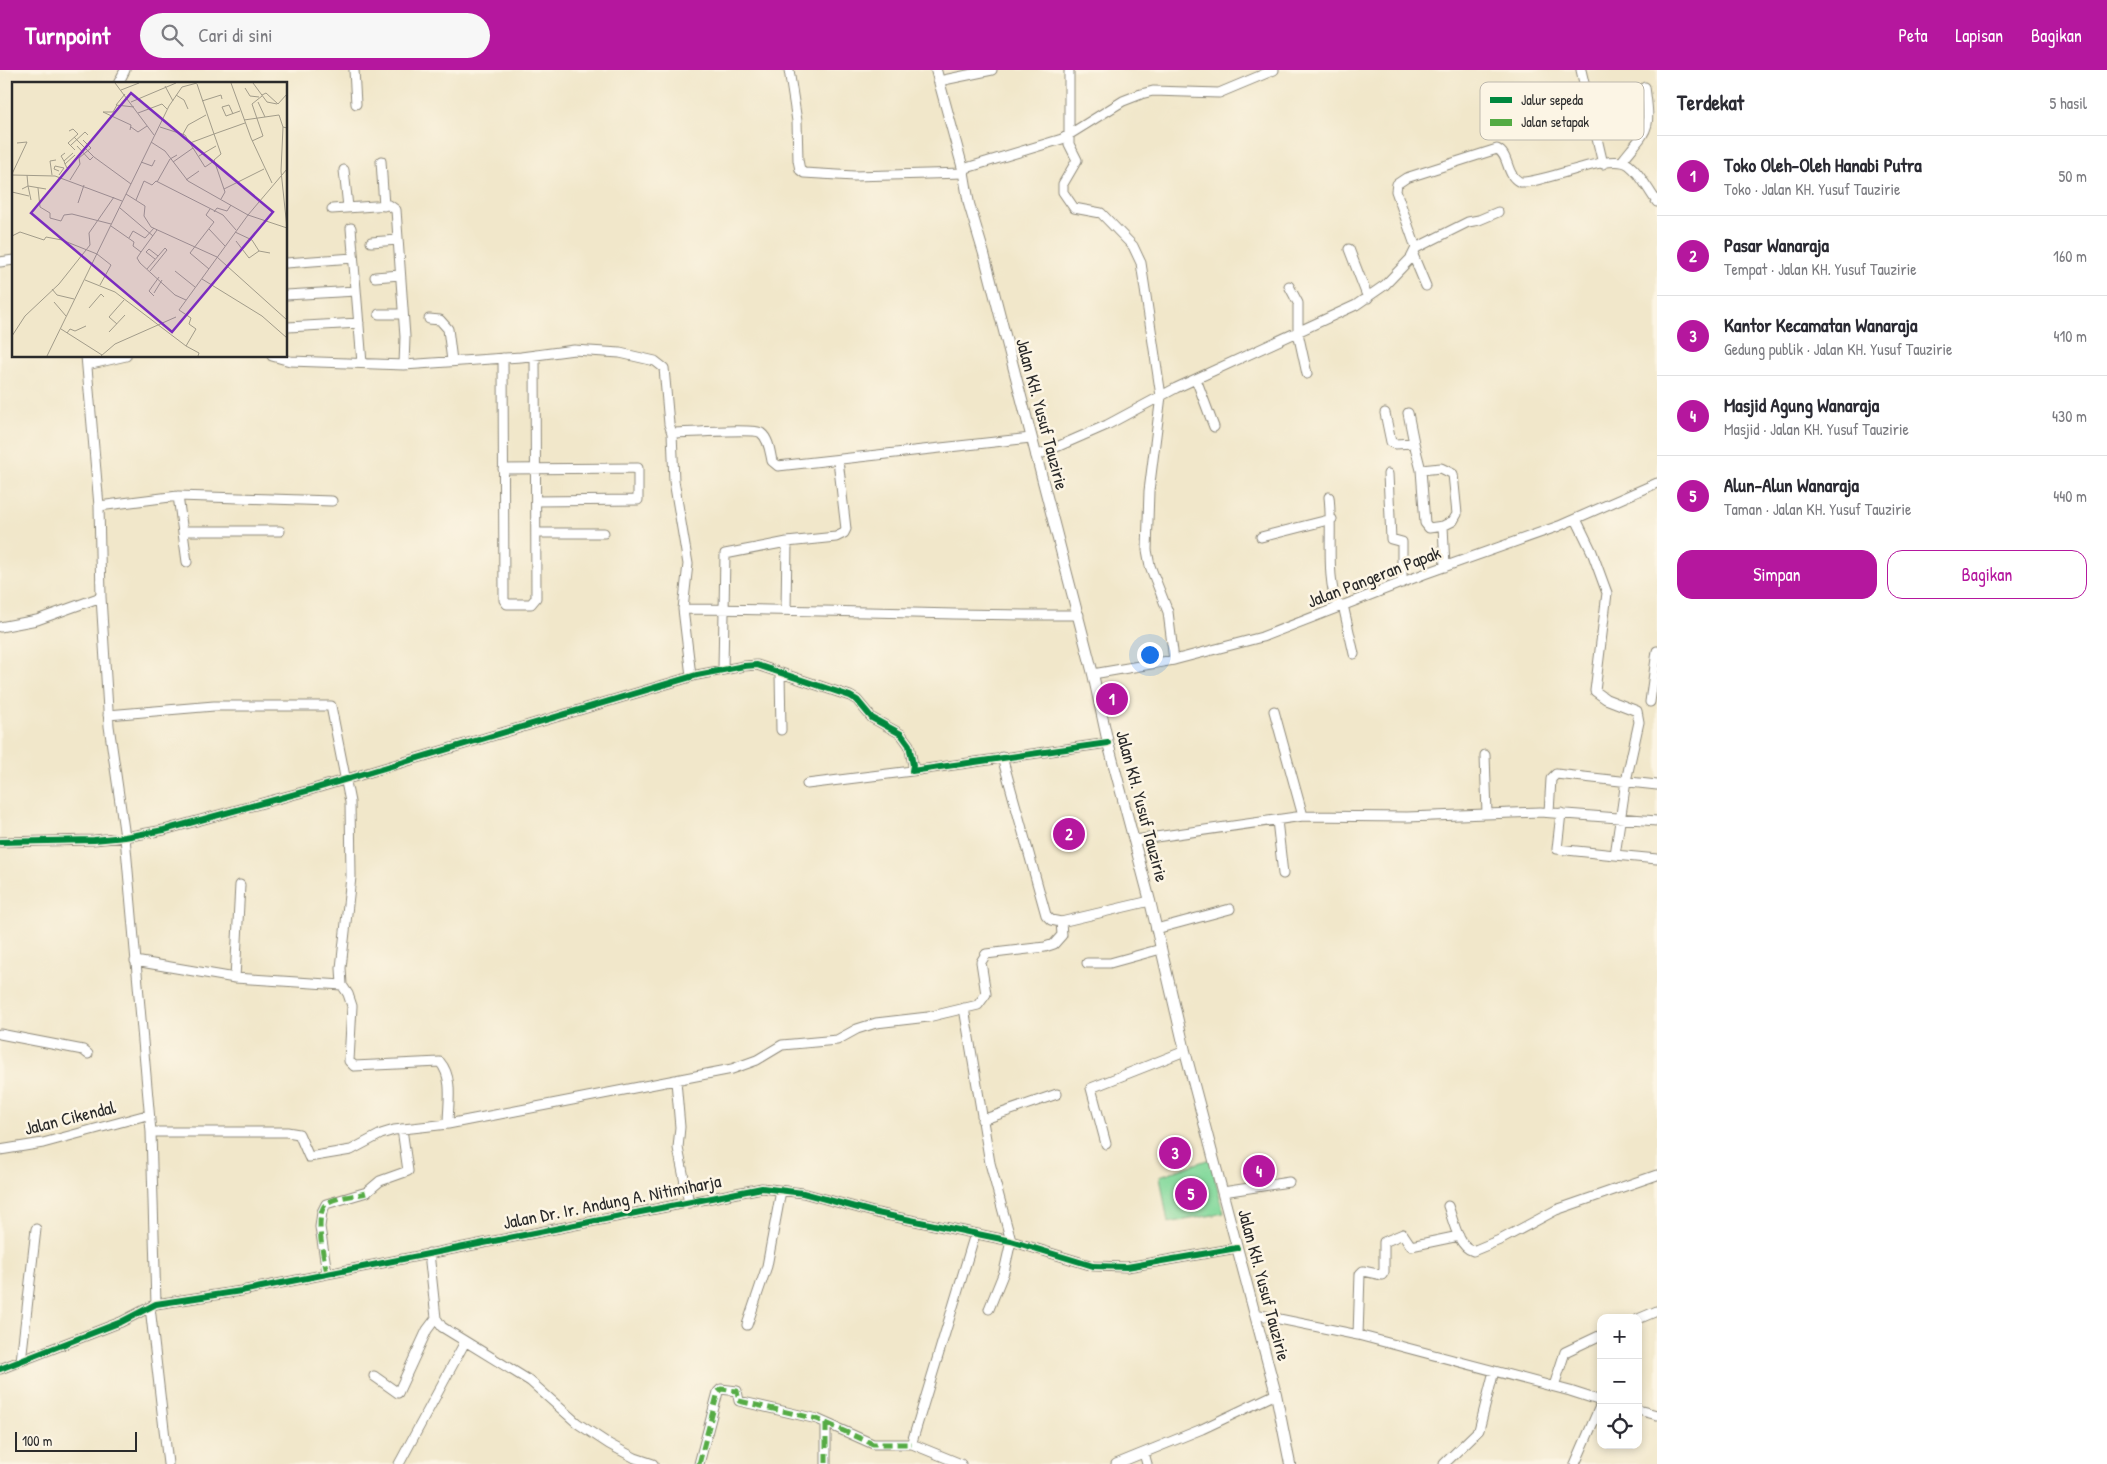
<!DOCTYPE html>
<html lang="id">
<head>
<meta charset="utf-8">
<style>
  :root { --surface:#fff; --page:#f7f7f7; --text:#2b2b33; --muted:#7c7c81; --line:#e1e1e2; --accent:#b5179e }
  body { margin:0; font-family:"Patrick Hand",sans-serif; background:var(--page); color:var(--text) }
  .controls { position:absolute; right:15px; bottom:15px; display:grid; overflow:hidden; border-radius:10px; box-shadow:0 2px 8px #0003 }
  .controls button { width:45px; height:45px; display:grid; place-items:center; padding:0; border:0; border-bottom:1px solid var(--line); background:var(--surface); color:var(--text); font:25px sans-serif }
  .scale { position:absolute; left:15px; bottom:12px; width:122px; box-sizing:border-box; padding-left:5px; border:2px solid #2b2b2b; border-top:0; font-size:14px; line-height:18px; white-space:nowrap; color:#2b2b2b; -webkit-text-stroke:4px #fcf5e5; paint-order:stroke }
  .you { position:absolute; left:1149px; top:584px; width:18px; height:18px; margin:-12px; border:4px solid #fff; border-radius:50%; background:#1a73e8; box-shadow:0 0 0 8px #1a73e833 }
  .badge { display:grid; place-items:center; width:32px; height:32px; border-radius:50%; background:var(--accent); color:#fff; font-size:16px; font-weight:700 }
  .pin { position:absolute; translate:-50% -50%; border:2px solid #fff; box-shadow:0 1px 5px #0006 }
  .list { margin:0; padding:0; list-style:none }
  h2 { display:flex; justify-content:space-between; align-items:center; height:65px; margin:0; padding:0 20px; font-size:21px }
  h2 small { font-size:16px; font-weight:400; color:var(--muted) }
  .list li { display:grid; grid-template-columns:32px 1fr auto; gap:15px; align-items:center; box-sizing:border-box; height:80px; padding:0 20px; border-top:1px solid var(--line) }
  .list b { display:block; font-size:19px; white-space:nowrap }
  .list p { margin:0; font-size:16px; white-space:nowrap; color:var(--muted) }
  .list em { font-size:16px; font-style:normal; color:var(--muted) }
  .actions { display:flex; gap:10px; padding:15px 20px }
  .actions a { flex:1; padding:11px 0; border:1px solid var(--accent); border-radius:15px; text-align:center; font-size:18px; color:var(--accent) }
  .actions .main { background:var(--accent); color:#fff }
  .icon { flex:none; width:28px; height:28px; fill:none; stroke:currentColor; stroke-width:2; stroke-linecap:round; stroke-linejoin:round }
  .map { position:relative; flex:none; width:1657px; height:1394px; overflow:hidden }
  header { display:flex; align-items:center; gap:30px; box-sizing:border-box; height:70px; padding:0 25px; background:var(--accent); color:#fff }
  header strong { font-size:24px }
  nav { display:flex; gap:28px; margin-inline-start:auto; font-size:18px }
  .search { width:350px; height:45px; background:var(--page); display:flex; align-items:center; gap:12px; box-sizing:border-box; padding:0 18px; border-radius:28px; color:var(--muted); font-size:19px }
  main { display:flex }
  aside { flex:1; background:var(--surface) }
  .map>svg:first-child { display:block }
</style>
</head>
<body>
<header>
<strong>Turnpoint</strong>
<div class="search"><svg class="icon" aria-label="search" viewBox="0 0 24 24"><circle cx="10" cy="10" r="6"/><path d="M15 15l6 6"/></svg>Cari di sini</div>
<nav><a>Peta</a><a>Lapisan</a><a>Bagikan</a></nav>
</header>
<main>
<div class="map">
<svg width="1657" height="1394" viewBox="0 0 1657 1394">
  <rect width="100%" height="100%" fill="#fcf5e5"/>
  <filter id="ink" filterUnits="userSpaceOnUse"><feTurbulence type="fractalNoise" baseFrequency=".02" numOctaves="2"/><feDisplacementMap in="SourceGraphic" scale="10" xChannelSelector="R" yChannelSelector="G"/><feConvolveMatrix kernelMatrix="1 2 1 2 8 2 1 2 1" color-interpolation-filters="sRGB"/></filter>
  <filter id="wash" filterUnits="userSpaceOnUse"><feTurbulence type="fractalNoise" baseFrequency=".0096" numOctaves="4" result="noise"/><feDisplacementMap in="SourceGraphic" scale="20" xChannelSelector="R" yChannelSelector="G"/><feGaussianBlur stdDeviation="1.12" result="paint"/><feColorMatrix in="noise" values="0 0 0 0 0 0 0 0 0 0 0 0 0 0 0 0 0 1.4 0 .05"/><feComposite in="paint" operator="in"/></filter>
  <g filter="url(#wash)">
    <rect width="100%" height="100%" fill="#f1e7ca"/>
    <!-- green -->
    <path fill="#84d99c" stroke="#588264" d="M1210,1089L1224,1143L1168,1153L1160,1106Z"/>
  </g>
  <g filter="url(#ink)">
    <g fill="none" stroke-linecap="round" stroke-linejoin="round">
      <defs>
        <path id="minor" d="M354,0L356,34
          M789,0L797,51L798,90L800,100L804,103L854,106L964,103
          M1069,0V74L1077,90L1063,114V122L1074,138L1101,143L1133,176L1141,193L1161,326L1149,421L1147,480L1150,496L1168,542L1174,590
          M1581,0L1603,94
          M939,11L992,0
          M118,14L125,0
          M381,91L384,136
          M1622,91C1649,57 1651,62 1645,17
          M963,99L1062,69L1123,31L1141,24L1153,21L1219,23L1274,0
          M344,100L348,137
          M332,139L389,135L396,140L405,267L404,295
          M351,158L362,293
          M371,172L398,170
          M1416,178L1468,152L1479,150L1498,142
          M1349,179L1368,228
          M1413,185L1426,216
          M0,192L14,190
          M286,193L353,188
          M375,207L400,205
          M1289,216L1298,233V263L1307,304
          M286,225L356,221
          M379,244H403
          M429,249L440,250L448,259L452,291
          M288,257L359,253
          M86,286L99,436L101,527L109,656L125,767L151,1062L156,1234
          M272,286L290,291L404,295L521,287L574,280L620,283L655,291L664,298L669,354L672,363C687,363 755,358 761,363C769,369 770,382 772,391L778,396L1031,368
          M503,288L504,530L507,534H531L536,528L535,285
          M87,295L126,286
          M1196,309L1214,357
          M1385,343L1391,372L1395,374L1414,373L1421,400L1425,453L1429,458L1443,456L1445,497
          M1408,343L1414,373
          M672,363L674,411L688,494L683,539L691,606
          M1036,386L1107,355L1176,318L1356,235L1385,215L1411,188L1416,178L1396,121L1397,114L1406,108L1497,79C1510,85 1505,105 1520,112C1543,114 1611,81 1629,95C1641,104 1648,120 1657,132
          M503,399L638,398V430L536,431
          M1421,400L1441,398L1453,404L1457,444L1453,451L1443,456
          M1388,404L1391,469L1402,472V513
          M178,426L187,492
          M1329,427C1333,460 1325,508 1338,537
          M99,436L178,426L332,431
          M1576,449L1592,482L1607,523L1595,621L1606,629L1637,641L1639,652L1626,711L1615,785L1657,789
          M183,461H280
          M536,463H604
          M1261,467L1332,449
          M1343,535L1354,584
          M683,539C815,539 947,546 1079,545
          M786,540L787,472
          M0,557L37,550L101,527
          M723,600L725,484L787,472L836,467L844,463L846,459L838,390
          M780,603L781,660
          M1093,604L1174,590L1262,567L1424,504L1559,456L1657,413
          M1650,632L1657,581
          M1274,641L1303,746
          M108,645L214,636H331L350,732L351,807L341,898L342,915L348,924L352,936L349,991L354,996L440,992C454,1008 448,1035 448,1054
          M1485,685L1487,744
          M807,714L912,701
          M1549,742L1551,709L1556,704L1657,715
          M1561,743L1557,779L1615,785
          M1277,750L1283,804
          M1135,770L1303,746L1407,747L1540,742L1657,751
          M0,772L94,770L125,767L164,760L310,720L697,605L744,596L757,595L850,626L857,630L872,648L901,664L909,675L913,695L912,701L1108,673
          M1061,852L1150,831
          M1156,859L1230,839
          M135,891L235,908L342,915
          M1087,893H1110L1161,879
          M235,908L240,815
          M964,938L990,1093L1011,1171L1004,1202L989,1239
          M0,964L83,980L88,984
          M676,1011L680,1057L678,1078L689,1133
          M982,1050L1057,1024
          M151,1062H287L299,1064L309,1087L351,1080L381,1064L394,1060L448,1054L732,999L757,990L782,975L837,970L857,959L876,953L928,947L978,935L986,924L981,892L986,884L1045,877L1054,874L1062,865L1061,852L1051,850L1046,845L1002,687
          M1106,1074L1091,1018L1185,981
          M0,1080L43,1073L147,1045
          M1223,1122L1289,1112
          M1448,1136C1453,1149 1458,1177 1473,1181L1502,1169L1556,1140L1657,1105
          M429,1183L436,1248L442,1257L530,1311L577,1353L609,1374L635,1388L653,1394
          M327,1203L320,1157L322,1142L326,1134L367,1122L380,1111L408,1101L402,1059
          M150,1237L168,1394
          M1255,1244L1358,1265L1570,1321L1601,1331
          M1638,1249L1657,1241
          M747,1255L767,1196L781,1121
          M1358,1265L1360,1204L1363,1201L1382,1205L1384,1202V1172L1403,1164L1411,1176L1459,1166
          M21,1291L36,1159
          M0,1299L121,1252L156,1234L241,1221L762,1118L803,1123L877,1143L1011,1171L1093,1196L1127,1197L1237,1178
          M374,1306L398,1323L427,1260L436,1248
          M1554,1316L1565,1282L1601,1265
          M1638,1340L1657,1345
          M826,1353V1394
          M1144,1383L1147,1394
          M399,1394L465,1272
          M699,1394L718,1322L721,1319L737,1321L739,1331L817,1349L873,1374H912
          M961,1394L912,1374V1372L975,1164
          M1116,1394L1202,1359L1276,1324
          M1444,1394L1479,1360L1494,1301
          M1575,1394L1601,1334"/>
        <path id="major" d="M936,0L963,99L969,134L984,184L1093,604L1108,673L1150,831L1185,981L1276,1324L1290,1394"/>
      </defs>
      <!-- minor casing -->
      <use href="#minor" stroke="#8e897a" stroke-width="11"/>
      <!-- major casing -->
      <use href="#major" stroke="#8e897a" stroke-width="12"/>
      <!-- minor -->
      <use href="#minor" stroke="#fff" stroke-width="9"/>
      <!-- major -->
      <use href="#major" stroke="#fff" stroke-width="10"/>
      <!-- quiet -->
      <path stroke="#54ab44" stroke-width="5" stroke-dasharray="10 5" stroke-linecap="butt" d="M327,1203C324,1188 313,1143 327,1133C336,1127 355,1126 366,1123
        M826,1353V1394
        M699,1394L718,1322L721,1319L737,1321L739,1331L817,1349L873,1374H912"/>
      <defs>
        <path id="cycleway" d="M0,772L94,770L125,767L164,760L310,720L697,605L744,596L757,595L850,626L857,630L872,648L901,664L909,675L913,695L912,701L1108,673
          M0,1299L121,1252L156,1234L241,1221L762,1118L803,1123L877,1143L1011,1171L1093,1196L1127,1197L1237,1178"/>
      </defs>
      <!-- cycleway casing -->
      <use href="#cycleway" stroke="#fcf5e5" stroke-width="9"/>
      <!-- cycleway -->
      <use href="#cycleway" stroke="#00873e" stroke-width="6"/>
    </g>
  </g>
  <g text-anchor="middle" stroke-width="5" stroke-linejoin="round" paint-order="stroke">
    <!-- street labels -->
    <g font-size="18" fill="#2b2b2b" stroke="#fcf5e5">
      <text transform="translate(1042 344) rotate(75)" y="6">Jalan KH. Yusuf Tauzirie</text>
      <text transform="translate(1374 507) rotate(-21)" y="6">Jalan Pangeran Papak</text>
      <text transform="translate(1142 736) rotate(75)" y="6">Jalan KH. Yusuf Tauzirie</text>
      <text transform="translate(70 1048) rotate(-14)" y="6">Jalan Cikendal</text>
      <text transform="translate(612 1132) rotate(-11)" y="6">Jalan Dr. Ir. Andung A. Nitimiharja</text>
      <text transform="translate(1264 1215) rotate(75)" y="6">Jalan KH. Yusuf Tauzirie</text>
    </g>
  </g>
  <!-- overview -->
  <g transform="translate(12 12)">
    <rect width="275" height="275" fill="#f1e7ca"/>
    <path fill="none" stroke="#a29c8a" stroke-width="1" d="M103,1L142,53M219,1L239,56L260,101M241,1L255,20L265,22M153,4L161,19M233,6L238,14L247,15M109,8L127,1M113,12L104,23L122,25M164,13L172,18L176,27M250,13L254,11L266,22L275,12M190,19L209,13L210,17M119,20L164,1M246,20L253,35M105,23L101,30H91L119,43L118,48M126,31L150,22L155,27M221,32L217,23L210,25L214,34L228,29M232,38L267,33L271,45L275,46M119,45L126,50L135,44M148,45L173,53L181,66L161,80M271,45L269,89L275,146M57,49L61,47L66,52L56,61L63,68M171,52L176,43L194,33M62,55L82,75L119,102M240,59L251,54L240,22L250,14M139,60L153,69L176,99L236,133L275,146M178,61L202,52L185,2M59,63L73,50L76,53M65,64L78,78L81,75M181,66L193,85L202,79M53,71L49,74L52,79L61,71M187,74L204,64M52,79L53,82L63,73M129,80L140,84L143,78M53,82L55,86L65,77M47,89L42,87L43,84L52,86L47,93M0,92L15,60L5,61M0,93L43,94L110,119M15,93L16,104L34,107M40,93L38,79L44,78M58,98L68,82L67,76L79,66L71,58M174,98L187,89M145,100L158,77L165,73M26,106L28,125L38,131V136L49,139L52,133L60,132L99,142M10,107L16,104L19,118M212,107L252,87M0,110L17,114M114,112L133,124L132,134L139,145L205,175L275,238M209,117L213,110L202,78L209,72L202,52L233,41M124,118L132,99L140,103L144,99L211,133L224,148M66,121L72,103M108,126L141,154M202,130L205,126L215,129L219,123M236,133L275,87M99,144L122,160L121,164L129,170L125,176L128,181L163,213L174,218M197,147L213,164M223,150L240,158L247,169L258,171M0,154L8,150L32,158L34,155L50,158L85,172M117,156L121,149L133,156L142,146M224,159L237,176L247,169M129,170L145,148M85,172L99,183L88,203M143,177L134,170L137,167L146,174M135,187L153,166L155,168L138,189M197,187L178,171L202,140L194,133L198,127M163,189L183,205M190,197L250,234L275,256M73,198L103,210L174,264M40,207L45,213L62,217M142,211L150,198M142,214L137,209L147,195M42,220L54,234M77,226L89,212L92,215M105,242L97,235L112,218M49,247L90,273M97,250L113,233M55,251L58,247L63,249L74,244M0,254L13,234L47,202L78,163L77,151L102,115M35,274L157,24L170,5L185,1M89,274L103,262L164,235M186,274L187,271L174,264L184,247L177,242L179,236L167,228L236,133"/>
    <path fill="#7b2cbf" fill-opacity="0.15" stroke="#7b2cbf" stroke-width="2.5" d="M119,11L261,130L160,250L19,131Z"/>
    <rect width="275" height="275" fill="none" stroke="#2b2b2b" stroke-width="2.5"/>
  </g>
  <!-- legend -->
  <rect x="1480" y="12" width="164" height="58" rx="8" fill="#fcf5e5" stroke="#bdb8ad" stroke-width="1"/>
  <rect x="1490" y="27" width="22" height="6" fill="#00873e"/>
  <rect x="1490" y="49" width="22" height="7" fill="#54ab44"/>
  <g font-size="14" fill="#2b2b2b">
    <text x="1521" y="35">Jalur sepeda</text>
    <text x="1521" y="57">Jalan setapak</text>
  </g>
</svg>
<div class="controls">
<button>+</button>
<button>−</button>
<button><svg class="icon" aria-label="locate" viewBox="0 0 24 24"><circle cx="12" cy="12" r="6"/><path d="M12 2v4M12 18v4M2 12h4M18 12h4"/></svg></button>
</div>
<div class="scale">100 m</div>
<div class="you"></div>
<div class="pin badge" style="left:1112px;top:629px">1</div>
<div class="pin badge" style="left:1069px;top:764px">2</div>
<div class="pin badge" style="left:1175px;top:1083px">3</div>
<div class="pin badge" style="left:1259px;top:1101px">4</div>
<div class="pin badge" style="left:1191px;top:1124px">5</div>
</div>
<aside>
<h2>Terdekat<small>5 hasil</small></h2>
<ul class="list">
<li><span class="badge">1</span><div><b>Toko Oleh-Oleh Hanabi Putra</b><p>Toko · Jalan KH. Yusuf Tauzirie</p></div><em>50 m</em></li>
<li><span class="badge">2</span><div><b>Pasar Wanaraja</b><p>Tempat · Jalan KH. Yusuf Tauzirie</p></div><em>160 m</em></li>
<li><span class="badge">3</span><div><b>Kantor Kecamatan Wanaraja</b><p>Gedung publik · Jalan KH. Yusuf Tauzirie</p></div><em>410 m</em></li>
<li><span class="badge">4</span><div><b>Masjid Agung Wanaraja</b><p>Masjid · Jalan KH. Yusuf Tauzirie</p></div><em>430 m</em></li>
<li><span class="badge">5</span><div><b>Alun-Alun Wanaraja</b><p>Taman · Jalan KH. Yusuf Tauzirie</p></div><em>440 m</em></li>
</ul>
<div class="actions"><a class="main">Simpan</a><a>Bagikan</a></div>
</aside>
</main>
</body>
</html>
